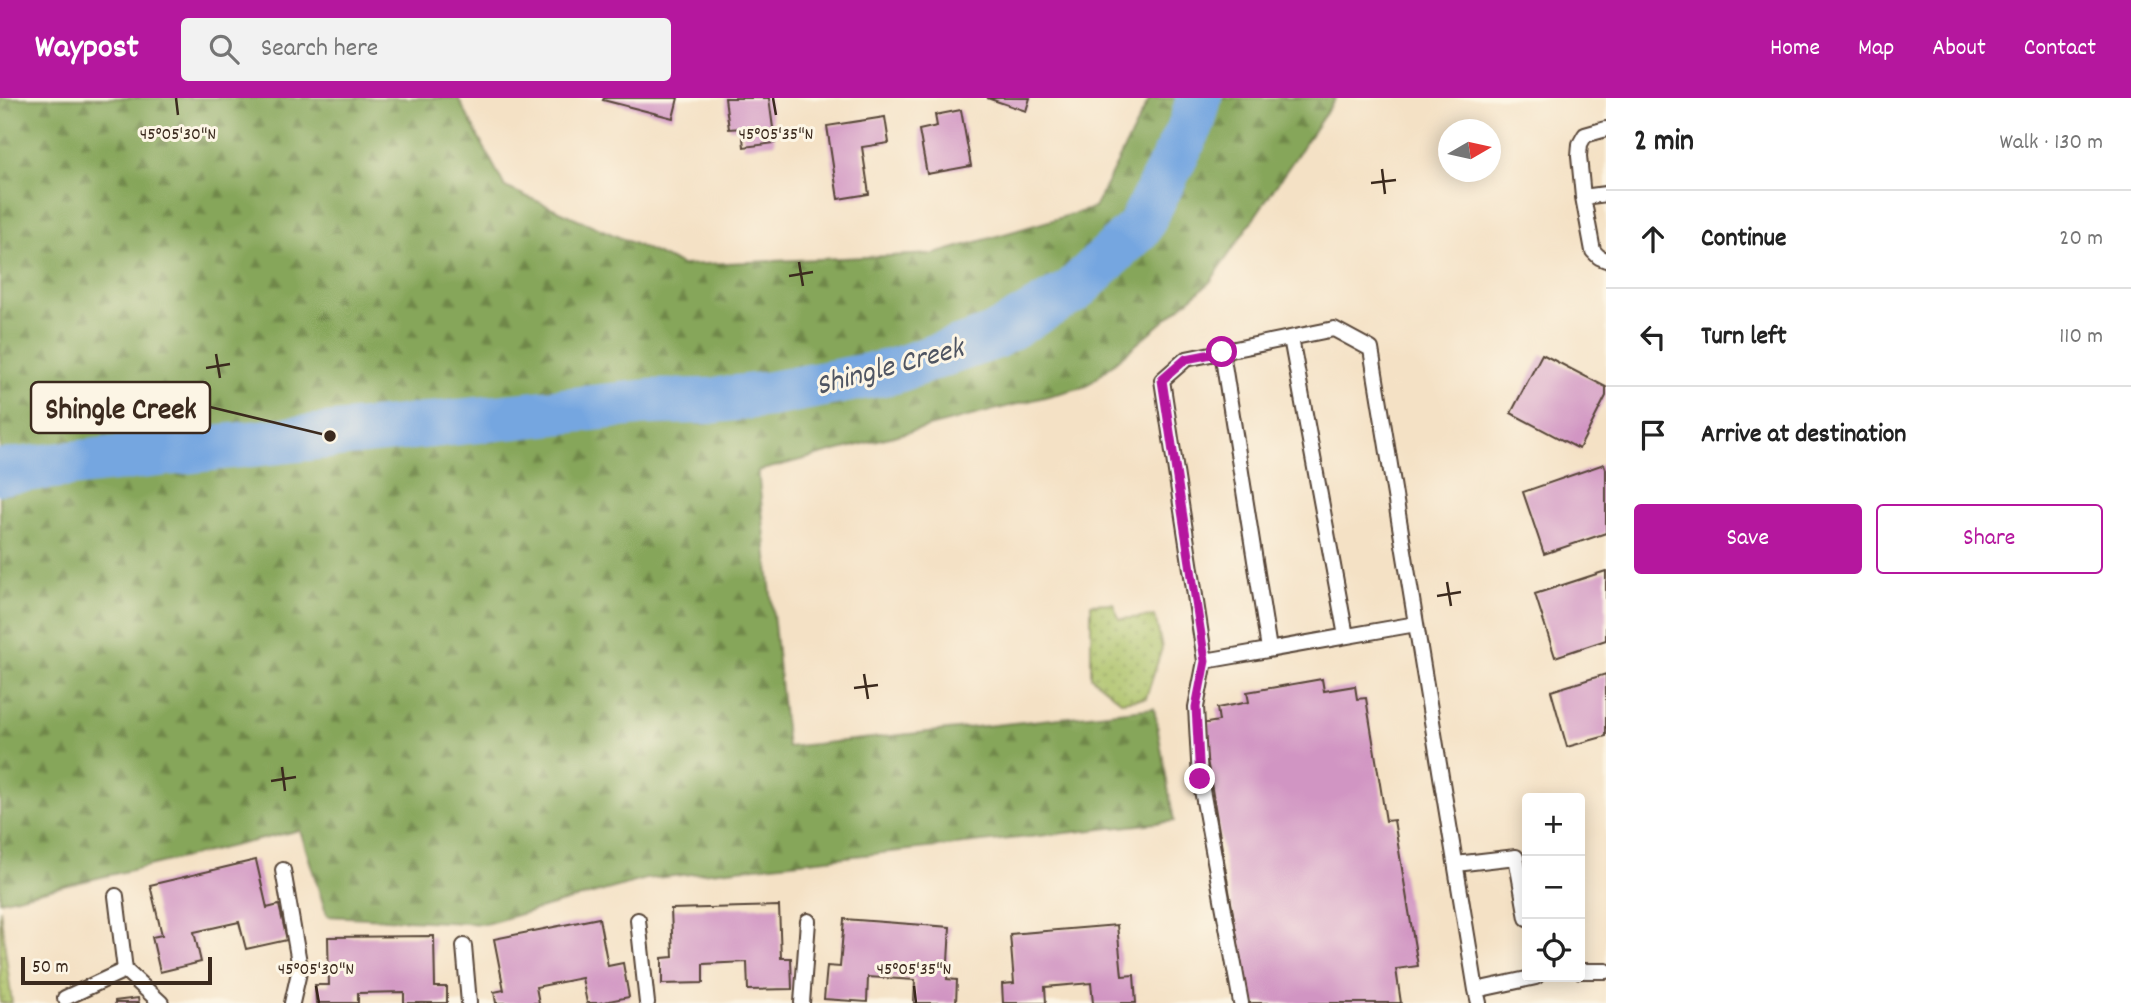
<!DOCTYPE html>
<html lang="en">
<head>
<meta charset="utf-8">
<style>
  :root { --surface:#fff; --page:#f2f2f2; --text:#222; --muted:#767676; --line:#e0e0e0; --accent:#b5179e }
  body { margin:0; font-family:Dekko,sans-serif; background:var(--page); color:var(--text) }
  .controls { position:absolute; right:21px; bottom:21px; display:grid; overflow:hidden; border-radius:7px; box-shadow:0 4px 18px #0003 }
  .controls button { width:63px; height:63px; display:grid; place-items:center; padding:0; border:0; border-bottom:2px solid var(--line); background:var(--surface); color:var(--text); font:35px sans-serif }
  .compass { position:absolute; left:1438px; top:21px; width:63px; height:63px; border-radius:50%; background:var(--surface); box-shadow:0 4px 18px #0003; rotate:81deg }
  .scale { position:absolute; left:21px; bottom:18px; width:191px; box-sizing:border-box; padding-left:7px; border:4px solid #3b2a1e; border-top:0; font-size:19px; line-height:24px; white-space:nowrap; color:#3b2a1e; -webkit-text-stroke:5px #fcf5e5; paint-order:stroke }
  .stop { position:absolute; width:21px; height:21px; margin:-16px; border:5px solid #b5179e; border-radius:50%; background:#fff }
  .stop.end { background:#b5179e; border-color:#fff; box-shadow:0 2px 7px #0008 }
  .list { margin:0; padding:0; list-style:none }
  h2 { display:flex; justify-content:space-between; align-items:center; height:91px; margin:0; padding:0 28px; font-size:30px }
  h2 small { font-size:23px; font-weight:400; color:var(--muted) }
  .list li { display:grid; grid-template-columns:46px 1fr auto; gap:21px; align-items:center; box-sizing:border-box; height:98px; padding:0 28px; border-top:2px solid var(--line) }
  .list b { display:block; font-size:26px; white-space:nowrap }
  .list em { font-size:23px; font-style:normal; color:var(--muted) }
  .actions { display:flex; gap:14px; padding:21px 28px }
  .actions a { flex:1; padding:16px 0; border:2px solid var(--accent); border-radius:7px; text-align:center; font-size:24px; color:var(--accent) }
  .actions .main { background:var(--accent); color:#fff }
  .icon { flex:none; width:38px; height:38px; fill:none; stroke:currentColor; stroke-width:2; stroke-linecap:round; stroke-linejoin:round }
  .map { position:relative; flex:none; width:1606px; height:905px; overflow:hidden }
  header { display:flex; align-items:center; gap:42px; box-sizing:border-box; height:98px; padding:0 35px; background:var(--accent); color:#fff }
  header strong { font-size:33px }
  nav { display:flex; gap:38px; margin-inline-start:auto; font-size:24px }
  .search { width:490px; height:63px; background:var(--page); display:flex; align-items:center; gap:18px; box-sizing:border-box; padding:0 24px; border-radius:7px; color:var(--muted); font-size:26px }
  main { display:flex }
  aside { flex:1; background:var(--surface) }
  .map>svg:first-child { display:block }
</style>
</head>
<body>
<header>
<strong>Waypost</strong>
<div class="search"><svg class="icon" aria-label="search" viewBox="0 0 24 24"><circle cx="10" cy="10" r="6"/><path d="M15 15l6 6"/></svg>Search here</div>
<nav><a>Home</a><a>Map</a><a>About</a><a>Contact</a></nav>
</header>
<main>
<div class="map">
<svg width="1606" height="905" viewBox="0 0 1606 905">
  <defs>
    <pattern id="forest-firs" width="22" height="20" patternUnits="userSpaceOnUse" patternTransform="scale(1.75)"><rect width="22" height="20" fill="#86a65a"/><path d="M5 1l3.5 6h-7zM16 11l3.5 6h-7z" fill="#6f874a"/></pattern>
    <pattern id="park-dots" width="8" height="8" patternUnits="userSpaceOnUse" patternTransform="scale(1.75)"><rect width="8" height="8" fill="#a8bf64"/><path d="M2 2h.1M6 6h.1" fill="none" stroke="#8a9b52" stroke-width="1.8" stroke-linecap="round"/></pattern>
  </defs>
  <rect width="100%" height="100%" fill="#fcf5e5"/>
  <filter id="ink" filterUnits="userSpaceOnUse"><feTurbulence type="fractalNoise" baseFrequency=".0143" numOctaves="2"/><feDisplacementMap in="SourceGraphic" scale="14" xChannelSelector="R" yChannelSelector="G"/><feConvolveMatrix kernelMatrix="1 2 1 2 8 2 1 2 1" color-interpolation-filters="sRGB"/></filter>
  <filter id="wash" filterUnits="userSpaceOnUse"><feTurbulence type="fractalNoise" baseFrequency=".00686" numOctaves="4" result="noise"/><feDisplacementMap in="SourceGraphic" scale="28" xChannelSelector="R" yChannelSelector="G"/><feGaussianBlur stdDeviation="1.57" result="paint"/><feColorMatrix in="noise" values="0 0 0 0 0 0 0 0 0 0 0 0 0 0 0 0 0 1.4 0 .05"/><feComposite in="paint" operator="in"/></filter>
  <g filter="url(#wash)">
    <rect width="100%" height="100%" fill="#f4e1c5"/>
    <!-- forest -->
    <path fill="url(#forest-firs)" stroke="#60683c" stroke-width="2" d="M0,0H458L505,89L682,167L935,156L1094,110L1150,0H1336L1210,184L1087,288L758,373L787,649L1154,610L1174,723L646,781L485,826L327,818L300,732L0,803Z"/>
    <!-- park -->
    <path fill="url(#park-dots)" stroke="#727441" stroke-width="2" d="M1113,505L1119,521L1155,518L1162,550L1146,600L1121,603L1091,579V506Z
      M0,811L12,905H0Z"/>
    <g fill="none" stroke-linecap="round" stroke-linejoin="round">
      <!-- river -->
      <path stroke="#74a6e0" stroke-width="46" d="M0,374L194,352L649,304L709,303L771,296L894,273L993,239L1073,193L1139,130L1192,25L1199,0"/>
    </g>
    <g id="blocks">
      <!-- building -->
      <path fill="#d195c3" d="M604,0H678L673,20L603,2Z
        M725,0H769L775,45L744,49L742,30L729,31Z
        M987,0H1030L1026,13Z
        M961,12L971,68L927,76L919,32L937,28L935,17Z
        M885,19L889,45L862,49L869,96L838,101L827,28Z
        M1542,256L1606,289V298L1579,351L1511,315Z
        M1604,366L1606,371V435L1544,456L1523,394Z
        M1606,473V542L1555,559L1535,496Z
        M1606,576V638L1567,649L1551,593Z
        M1322,581L1324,593L1355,588L1357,601L1366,600L1386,723L1394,722L1418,868L1396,871L1401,905H1248L1201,626L1219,623L1217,610L1249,604L1247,594Z
        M256,762L267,810L279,807L287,842L246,851L239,824L194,834L201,864L160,874L152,839L162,837L150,787Z
        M779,808L781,860H791L792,891L748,892L747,864L703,866V885L662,886V860L673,859L671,811Z
        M599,820L608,868L623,865L629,899L599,905H587L582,880L536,889L539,905H496L494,894L504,892L494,841Z
        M844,821L950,829L947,881L957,882L956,905H914L915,882L868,879L867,904L824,901L827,868L840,869Z
        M1117,827L1122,878L1134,877L1136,905H1093L1091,885L1045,889L1046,905H1003L1002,886L1014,885L1010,836Z
        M434,838L435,889H447V905H404V894L358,895V905H316L315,887H329L328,839Z
        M138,900L139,905H115V903Z"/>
    </g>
  </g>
  <g filter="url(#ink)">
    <use href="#blocks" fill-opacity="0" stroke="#574537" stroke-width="2"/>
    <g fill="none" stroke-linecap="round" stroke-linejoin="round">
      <defs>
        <path id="service" d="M1606,96L1583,99L1593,153L1599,159L1606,162
          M1583,99L1579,58L1580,46L1585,37L1606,31
          M1291,240L1346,538
          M1222,254L1269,551
          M1416,526L1205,563L1162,282L1186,261L1334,231L1371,251L1476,892L1479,905
          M1205,563L1196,609L1200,681L1241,905
          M1456,766L1516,759L1527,820
          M283,772L300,870L292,905
          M116,798L125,872L161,905
          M638,822L647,905
          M464,848L469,905
          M1580,873H1606
          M1476,892L1536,879
          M65,900L125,872
          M802,905L808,823"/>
      </defs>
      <!-- service casing -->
      <use href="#service" stroke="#574537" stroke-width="18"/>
      <!-- service -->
      <use href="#service" stroke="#fff" stroke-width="14"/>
    </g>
  </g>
  <g fill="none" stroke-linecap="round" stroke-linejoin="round" filter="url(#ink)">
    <!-- route -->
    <path stroke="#b5179e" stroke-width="9" d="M1200,681L1196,609L1205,563L1162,282L1186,261L1222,254"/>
  </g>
  <!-- ticks -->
  <path fill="none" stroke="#3b2a1e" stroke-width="2.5" d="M176,0L178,17M773,0L776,17M1382,71L1385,96M1371,85L1396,82M799,164L803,188M789,178L813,174M216,256L220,280M206,270L230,266M1447,484L1451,508M1437,498L1461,494M864,576L868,601M854,590L878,587M282,669L285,693M271,683L296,679M316,888L319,905M914,888L916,905"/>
  <g text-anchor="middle" stroke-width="6" stroke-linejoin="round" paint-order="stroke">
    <!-- water labels -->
    <g font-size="30" font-style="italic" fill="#4f5562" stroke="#fcf5e5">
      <text transform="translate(889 267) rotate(-15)" y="10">Shingle Creek</text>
    </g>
  </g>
  <g font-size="18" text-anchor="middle" fill="#3b2a1e" stroke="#fcf5e5" stroke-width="6" stroke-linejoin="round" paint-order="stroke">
    <text x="178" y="41">45°05'30"N</text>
    <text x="776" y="41">45°05'35"N</text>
    <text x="316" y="876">45°05'30"N</text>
    <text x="914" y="876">45°05'35"N</text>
  </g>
  <!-- callouts -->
  <path fill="none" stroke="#3b2a1e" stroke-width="2.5" d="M330 338L210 309"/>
  <circle fill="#3b2a1e" stroke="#fcf5e5" stroke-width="2.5" cx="330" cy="338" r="7"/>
  <rect fill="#fcf5e5" stroke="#3b2a1e" stroke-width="2.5" x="31" y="284" width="179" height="51" rx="7"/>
  <g font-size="30" text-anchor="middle" font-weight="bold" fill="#3b2a1e">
    <text x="121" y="320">Shingle Creek</text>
  </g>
</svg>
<div class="controls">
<button>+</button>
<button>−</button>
<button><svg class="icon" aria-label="locate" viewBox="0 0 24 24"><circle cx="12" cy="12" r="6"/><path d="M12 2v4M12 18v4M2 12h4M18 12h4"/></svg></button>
</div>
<svg class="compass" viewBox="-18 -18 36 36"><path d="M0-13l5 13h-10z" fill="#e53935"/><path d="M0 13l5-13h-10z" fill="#767676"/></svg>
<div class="scale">50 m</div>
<div class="stop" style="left:1222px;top:254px"></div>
<div class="stop end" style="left:1200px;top:681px"></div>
</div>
<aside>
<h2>2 min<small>Walk · 130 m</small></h2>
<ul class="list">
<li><svg class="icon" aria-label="ahead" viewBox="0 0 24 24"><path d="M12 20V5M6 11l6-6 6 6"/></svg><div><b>Continue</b></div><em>20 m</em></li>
<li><svg class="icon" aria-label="left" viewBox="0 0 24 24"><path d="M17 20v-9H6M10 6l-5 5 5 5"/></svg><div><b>Turn left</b></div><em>110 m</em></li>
<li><svg class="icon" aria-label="arrive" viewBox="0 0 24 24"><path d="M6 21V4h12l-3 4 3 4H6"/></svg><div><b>Arrive at destination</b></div></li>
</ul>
<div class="actions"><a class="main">Save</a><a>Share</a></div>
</aside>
</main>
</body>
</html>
